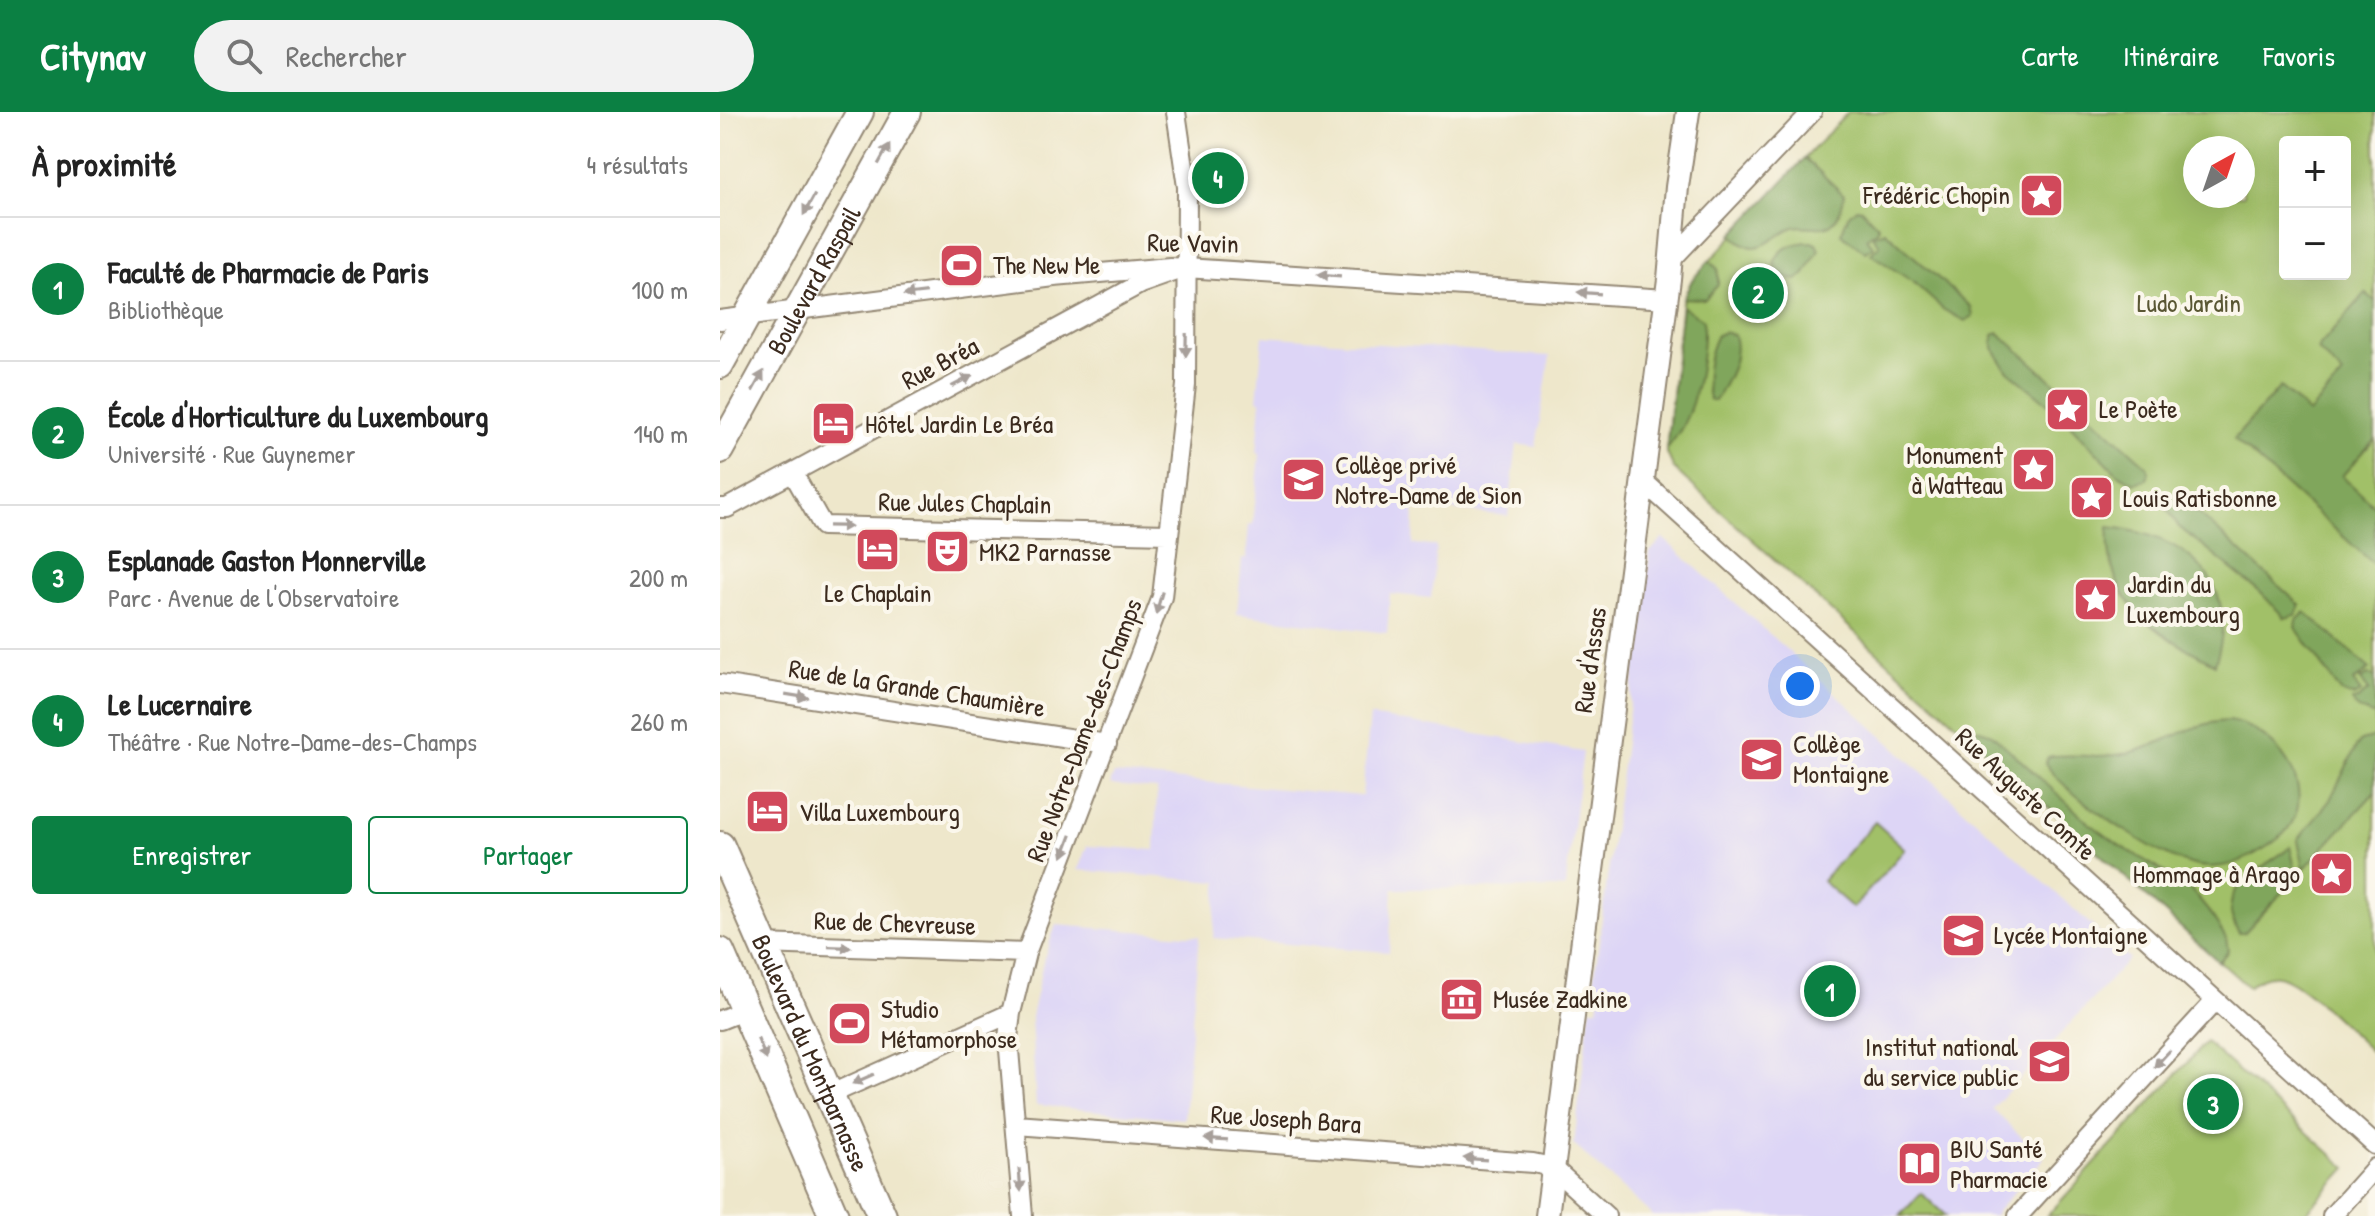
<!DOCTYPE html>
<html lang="fr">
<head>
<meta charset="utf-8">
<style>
  :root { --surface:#fff; --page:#f2f2f2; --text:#222; --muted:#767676; --line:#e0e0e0; --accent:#0b8043 }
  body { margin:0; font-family:"Patrick Hand",sans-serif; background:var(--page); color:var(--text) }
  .controls { position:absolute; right:24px; top:24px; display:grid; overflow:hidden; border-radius:8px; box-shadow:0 8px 32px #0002 }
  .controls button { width:72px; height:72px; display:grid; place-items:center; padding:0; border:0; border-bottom:2px solid var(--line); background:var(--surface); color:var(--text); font:40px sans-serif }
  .compass { position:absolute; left:1463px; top:24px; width:72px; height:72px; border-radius:50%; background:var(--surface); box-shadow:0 8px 32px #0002; rotate:40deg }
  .you { position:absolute; left:1080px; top:574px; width:28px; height:28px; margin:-20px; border:6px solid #fff; border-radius:50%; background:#1a73e8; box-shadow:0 0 0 12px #1a73e833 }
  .badge { display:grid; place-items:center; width:52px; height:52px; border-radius:50%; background:var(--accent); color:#fff; font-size:26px; font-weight:700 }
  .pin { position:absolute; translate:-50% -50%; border:4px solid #fff; box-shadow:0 2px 8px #0006 }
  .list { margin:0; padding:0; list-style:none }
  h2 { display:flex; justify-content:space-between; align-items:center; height:104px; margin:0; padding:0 32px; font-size:34px }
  h2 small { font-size:26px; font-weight:400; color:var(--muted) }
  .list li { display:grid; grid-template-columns:52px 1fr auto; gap:24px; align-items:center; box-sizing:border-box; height:144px; padding:0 32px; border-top:2px solid var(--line) }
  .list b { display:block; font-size:30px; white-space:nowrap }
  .list p { margin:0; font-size:26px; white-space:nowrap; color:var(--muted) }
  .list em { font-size:26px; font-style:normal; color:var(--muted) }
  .actions { display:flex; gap:16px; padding:24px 32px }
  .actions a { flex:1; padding:18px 0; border:2px solid var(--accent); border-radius:8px; text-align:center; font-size:28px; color:var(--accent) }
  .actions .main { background:var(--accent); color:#fff }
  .icon { flex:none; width:44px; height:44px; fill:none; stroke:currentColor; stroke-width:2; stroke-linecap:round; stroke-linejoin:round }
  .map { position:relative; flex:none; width:1655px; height:1104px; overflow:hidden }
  header { display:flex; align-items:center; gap:48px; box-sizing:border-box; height:112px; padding:0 40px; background:var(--accent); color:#fff }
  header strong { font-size:38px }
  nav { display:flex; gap:44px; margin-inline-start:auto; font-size:28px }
  .search { width:560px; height:72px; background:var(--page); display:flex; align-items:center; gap:20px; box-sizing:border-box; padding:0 28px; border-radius:44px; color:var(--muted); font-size:30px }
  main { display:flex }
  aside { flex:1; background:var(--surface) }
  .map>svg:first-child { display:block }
</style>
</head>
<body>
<header>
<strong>Citynav</strong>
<div class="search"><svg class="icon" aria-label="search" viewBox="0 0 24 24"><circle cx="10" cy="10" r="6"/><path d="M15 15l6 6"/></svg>Rechercher</div>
<nav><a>Carte</a><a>Itinéraire</a><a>Favoris</a></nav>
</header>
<main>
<aside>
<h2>À proximité<small>4 résultats</small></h2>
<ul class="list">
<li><span class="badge">1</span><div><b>Faculté de Pharmacie de Paris</b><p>Bibliothèque</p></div><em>100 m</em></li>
<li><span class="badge">2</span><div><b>École d'Horticulture du Luxembourg</b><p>Université · Rue Guynemer</p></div><em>140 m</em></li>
<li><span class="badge">3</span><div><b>Esplanade Gaston Monnerville</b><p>Parc · Avenue de l'Observatoire</p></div><em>200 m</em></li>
<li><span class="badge">4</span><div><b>Le Lucernaire</b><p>Théâtre · Rue Notre-Dame-des-Champs</p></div><em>260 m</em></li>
</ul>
<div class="actions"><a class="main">Enregistrer</a><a>Partager</a></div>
</aside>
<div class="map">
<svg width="1655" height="1104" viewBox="0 0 1655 1104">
  <rect width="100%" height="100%" fill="#fbf7ec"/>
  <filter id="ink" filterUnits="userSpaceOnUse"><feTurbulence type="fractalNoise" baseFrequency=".0125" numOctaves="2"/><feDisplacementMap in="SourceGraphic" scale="16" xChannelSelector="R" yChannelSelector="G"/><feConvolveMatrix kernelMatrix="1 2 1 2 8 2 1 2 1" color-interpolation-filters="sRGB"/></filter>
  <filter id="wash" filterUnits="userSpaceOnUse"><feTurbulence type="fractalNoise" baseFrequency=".006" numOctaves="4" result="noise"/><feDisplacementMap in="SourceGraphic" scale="32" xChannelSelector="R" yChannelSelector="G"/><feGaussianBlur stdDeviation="1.8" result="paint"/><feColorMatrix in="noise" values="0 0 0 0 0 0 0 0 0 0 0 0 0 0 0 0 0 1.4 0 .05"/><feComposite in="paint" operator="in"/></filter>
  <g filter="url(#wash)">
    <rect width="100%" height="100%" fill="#eee7cb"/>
    <!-- built -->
    <path fill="#ddd5f6" d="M543,224L830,244L816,335L797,332L788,404L694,394L693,432L716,434L711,486L670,482L667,521L517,502L522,447H526L529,413L533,412L540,342L537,341L541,289L537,288Z
      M943,426L1409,847L1272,997L1324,1046L1273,1104H933L854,1033L870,896H878L880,883L873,876L930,440Z
      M650,604L863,640L845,776L673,777L669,840L493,826L498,770L358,758L367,734L435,738L437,677L390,673L394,662L642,684Z
      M336,813L479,824L464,1007L316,993L311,905L324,846Z"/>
    <!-- green -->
    <path fill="#a1c067" stroke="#6e7542" stroke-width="2" fill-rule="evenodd" d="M1128,0H1655V943C1635,925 1581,867 1557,864C1546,863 1536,868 1528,875L954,357L946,339L962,190L972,168ZM1565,30H1625V162H1565ZM1475,36H1523V84H1475Z
      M1155,710L1185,737L1133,796L1102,769Z
      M1486,930L1627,1056L1583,1104H1327Z
      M1201,1081L1226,1104H1180Z"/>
    <!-- forest -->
    <path fill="#80a65c" stroke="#5e683d" stroke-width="2" d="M1085,46L1124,83C1123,93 1119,106 1111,112C1103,119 1085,112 1074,115C1060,120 1048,135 1034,135C1026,135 1018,128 1012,123Z
      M1136,96L1141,97L1159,115L1157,119L1146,126L1154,135L1146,140L1121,122L1128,104Z
      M1165,119L1251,195L1253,204L1245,209L1224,198L1193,170L1151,142L1160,133L1153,124Z
      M1093,130L1096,132L1099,138L1085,162L1077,168L1062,166L1054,152C1059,134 1076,130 1093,130Z
      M989,149L998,157V173L985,187L963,186L972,168Z
      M1646,181L1655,189V327L1622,364L1655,395V453L1514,327L1560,275L1589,301L1623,263L1597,237Z
      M962,194L983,208C984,239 978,285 963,313C959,322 951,330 946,339Z
      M1004,220L1014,223C1021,248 1007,267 995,289H990C983,270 988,240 997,223Z
      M1278,220L1427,354L1429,359L1427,367L1415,371L1398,362L1337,299L1287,258L1273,236V223Z
      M1449,382H1457L1580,493L1576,503L1565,506L1540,480L1459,415L1446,395Z
      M1389,415C1465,423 1523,469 1495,552C1436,521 1383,490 1389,415Z
      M1585,500L1650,557L1633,570L1641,580C1634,586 1628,584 1621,580L1576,516L1577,508Z
      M1648,563L1655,564V604C1645,600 1636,599 1632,588L1638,587L1649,578L1640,567Z
      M1509,609C1554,616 1601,676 1567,718C1558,729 1545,736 1533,743C1515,753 1495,758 1474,753C1450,747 1429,734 1409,721C1383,705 1342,676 1325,651L1328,645L1333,644C1358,642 1383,647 1408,641C1444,633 1471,610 1509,609Z
      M1255,616L1272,622L1369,711L1399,733L1468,774L1493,805L1506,826L1508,839L1499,850L1246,621Z
      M1655,625V680L1584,757L1578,728L1610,688L1636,635L1641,629Z
      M1570,735L1577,765L1524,821H1519C1490,775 1543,758 1570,735Z"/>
  </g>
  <g filter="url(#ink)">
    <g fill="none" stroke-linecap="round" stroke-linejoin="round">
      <defs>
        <path id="minor" d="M951,148L1092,0
          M0,208L334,165L450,155L947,187
          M73,361L103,414L448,422
          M923,369L1655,1033
          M0,396H7L420,172L454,160
          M0,572L387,632
          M42,832L306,841
          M0,908L25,898
          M109,983L291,901
          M296,1013L813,1051L832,1055L886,1104
          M303,1104L288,926L291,901L306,841L442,485L466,273L467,75L456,0
          M1298,1104L1495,889
          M1612,1104L1655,1056"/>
        <path id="tertiary" d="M827,1104L949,167L957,75L968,0"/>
        <g id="secondary">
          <path d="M0,253L140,0"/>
          <path id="s1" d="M0,338L187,0"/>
        </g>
        <g id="primary">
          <path id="s2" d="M0,734L162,1104"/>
          <path d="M0,840L114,1104"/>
        </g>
      </defs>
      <!-- minor casing -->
      <use href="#minor" stroke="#948874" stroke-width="22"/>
      <!-- tertiary casing -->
      <use href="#tertiary" stroke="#948874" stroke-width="26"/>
      <!-- secondary casing -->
      <use href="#secondary" stroke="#948874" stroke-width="30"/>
      <!-- primary casing -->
      <use href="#primary" stroke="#948874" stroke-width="32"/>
      <!-- minor -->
      <use href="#minor" stroke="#fff" stroke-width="18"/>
      <!-- tertiary -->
      <use href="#tertiary" stroke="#fff" stroke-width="22"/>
      <!-- secondary -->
      <use href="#secondary" stroke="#fff" stroke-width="26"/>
      <!-- primary -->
      <use href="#primary" stroke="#fff" stroke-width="28"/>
    </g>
    <!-- one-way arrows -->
    <defs><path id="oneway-solid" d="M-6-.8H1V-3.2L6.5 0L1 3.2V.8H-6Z" transform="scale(2)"/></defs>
    <g fill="#a79f9a">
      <use href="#oneway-solid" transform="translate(164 42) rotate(-61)"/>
      <use href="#oneway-solid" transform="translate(89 93) rotate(119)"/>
      <use href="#oneway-solid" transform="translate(609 164) rotate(-176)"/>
      <use href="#oneway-solid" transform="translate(869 181) rotate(-176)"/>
      <use href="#oneway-solid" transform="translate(195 182) rotate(173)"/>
      <use href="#oneway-solid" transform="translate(466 233) rotate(91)"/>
      <use href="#oneway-solid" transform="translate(38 269) rotate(-61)"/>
      <use href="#oneway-solid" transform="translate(242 269) rotate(-28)"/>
      <use href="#oneway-solid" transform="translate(120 414) rotate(1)"/>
      <use href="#oneway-solid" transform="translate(439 491) rotate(106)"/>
      <use href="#oneway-solid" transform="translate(77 584) rotate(9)"/>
      <use href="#oneway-solid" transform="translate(347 734) rotate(111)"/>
      <use href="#oneway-solid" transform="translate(120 835) rotate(2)"/>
      <use href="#oneway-solid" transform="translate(42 937) rotate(67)"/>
      <use href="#oneway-solid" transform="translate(1442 947) rotate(133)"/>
      <use href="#oneway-solid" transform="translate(143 967) rotate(156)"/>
      <use href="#oneway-solid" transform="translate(496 1027) rotate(-176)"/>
      <use href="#oneway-solid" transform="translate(755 1047) rotate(-176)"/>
      <use href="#oneway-solid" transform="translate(300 1068) rotate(85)"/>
    </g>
  </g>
  <!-- icons -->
  <defs>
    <symbol id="sight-square" viewBox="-11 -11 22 22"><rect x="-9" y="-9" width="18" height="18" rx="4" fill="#d1495b" stroke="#fbf7ec"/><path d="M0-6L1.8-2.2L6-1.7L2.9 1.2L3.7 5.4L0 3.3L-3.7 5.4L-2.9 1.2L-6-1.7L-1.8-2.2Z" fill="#fff"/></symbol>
    <symbol id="stadium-square" viewBox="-11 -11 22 22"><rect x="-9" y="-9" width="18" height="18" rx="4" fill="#d1495b" stroke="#fbf7ec"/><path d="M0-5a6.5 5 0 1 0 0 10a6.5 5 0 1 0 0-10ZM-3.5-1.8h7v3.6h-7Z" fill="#fff"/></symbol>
    <symbol id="hotel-square" viewBox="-11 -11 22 22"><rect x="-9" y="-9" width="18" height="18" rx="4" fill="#d1495b" stroke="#fbf7ec"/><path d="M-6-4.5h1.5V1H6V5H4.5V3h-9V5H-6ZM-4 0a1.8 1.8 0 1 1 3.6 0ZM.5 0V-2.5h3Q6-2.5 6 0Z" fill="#fff"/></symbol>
    <symbol id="school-square" viewBox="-11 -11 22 22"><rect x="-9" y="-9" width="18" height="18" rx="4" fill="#d1495b" stroke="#fbf7ec"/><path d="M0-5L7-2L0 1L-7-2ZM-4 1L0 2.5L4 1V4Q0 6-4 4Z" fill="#fff"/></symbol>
    <symbol id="theatre-square" viewBox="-11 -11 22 22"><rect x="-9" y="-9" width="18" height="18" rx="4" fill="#d1495b" stroke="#fbf7ec"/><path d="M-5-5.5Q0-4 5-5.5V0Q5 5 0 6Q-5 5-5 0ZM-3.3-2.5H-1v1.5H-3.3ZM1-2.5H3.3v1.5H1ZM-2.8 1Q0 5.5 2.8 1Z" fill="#fff"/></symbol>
    <symbol id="museum-square" viewBox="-11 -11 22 22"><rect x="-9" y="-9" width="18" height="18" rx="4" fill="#d1495b" stroke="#fbf7ec"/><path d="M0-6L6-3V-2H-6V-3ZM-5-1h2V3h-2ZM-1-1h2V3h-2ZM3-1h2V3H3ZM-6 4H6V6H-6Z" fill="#fff"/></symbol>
    <symbol id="university-square" viewBox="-11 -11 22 22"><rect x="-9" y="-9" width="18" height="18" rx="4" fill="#d1495b" stroke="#fbf7ec"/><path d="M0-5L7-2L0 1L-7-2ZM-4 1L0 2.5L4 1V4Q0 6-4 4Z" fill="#fff"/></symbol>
    <symbol id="library-square" viewBox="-11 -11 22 22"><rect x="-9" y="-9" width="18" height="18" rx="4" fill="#d1495b" stroke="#fbf7ec"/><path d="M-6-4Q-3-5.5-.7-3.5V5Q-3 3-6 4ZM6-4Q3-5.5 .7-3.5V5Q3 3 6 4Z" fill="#fff"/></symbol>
  </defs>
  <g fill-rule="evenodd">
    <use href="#sight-square" x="1296" y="58" width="51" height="51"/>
    <use href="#stadium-square" x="216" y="128" width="51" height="51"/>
    <use href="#sight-square" x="1322" y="272" width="51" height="51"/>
    <use href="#hotel-square" x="88" y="286" width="51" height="51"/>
    <use href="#sight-square" x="1288" y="332" width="51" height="51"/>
    <use href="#school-square" x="558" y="342" width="51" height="51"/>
    <use href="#sight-square" x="1346" y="360" width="51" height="51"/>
    <use href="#hotel-square" x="132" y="412" width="51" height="51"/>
    <use href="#theatre-square" x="202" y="414" width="51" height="51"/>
    <use href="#sight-square" x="1350" y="462" width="51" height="51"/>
    <use href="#school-square" x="1016" y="622" width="51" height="51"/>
    <use href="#hotel-square" x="22" y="674" width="51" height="51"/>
    <use href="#sight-square" x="1586" y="736" width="51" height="51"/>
    <use href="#school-square" x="1218" y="798" width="51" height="51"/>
    <use href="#museum-square" x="716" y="862" width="51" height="51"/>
    <use href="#stadium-square" x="104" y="886" width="51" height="51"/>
    <use href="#university-square" x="1304" y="924" width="51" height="51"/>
    <use href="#library-square" x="1174" y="1026" width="51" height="51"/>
  </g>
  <g text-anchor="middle" stroke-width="8" stroke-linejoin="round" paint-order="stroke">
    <!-- poi labels -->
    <g font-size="26" fill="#3b2a1e" stroke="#fbf7ec" text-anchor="start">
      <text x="1290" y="92" text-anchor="end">Frédéric Chopin</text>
      <text x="273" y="162">The New Me</text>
      <text x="1379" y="306">Le Poète</text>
      <text x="145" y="321">Hôtel Jardin Le Bréa</text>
      <text x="1283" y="352" text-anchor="end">Monument<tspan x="1283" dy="30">à Watteau</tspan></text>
      <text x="615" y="362">Collège privé<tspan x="615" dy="30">Notre-Dame de Sion</tspan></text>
      <text x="1403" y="395">Louis Ratisbonne</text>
      <text x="259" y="449">MK2 Parnasse</text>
      <text x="1407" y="481">Jardin du<tspan x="1407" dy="30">Luxembourg</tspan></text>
      <text x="158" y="490" text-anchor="middle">Le Chaplain</text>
      <text x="1073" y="641">Collège<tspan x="1073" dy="30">Montaigne</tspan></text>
      <text x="79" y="709">Villa Luxembourg</text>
      <text x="1580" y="771" text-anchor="end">Hommage à Arago</text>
      <text x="1274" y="832">Lycée Montaigne</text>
      <text x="773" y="896">Musée Zadkine</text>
      <text x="161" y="906">Studio<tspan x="161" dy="30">Métamorphose</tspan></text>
      <text x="1298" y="944" text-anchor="end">Institut national<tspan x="1298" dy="30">du service public</tspan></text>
      <text x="1230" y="1046">BIU Santé<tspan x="1230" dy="30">Pharmacie</tspan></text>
    </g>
    <!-- street labels -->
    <g font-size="26" fill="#3b2a1e" stroke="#fbf7ec">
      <text transform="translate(473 131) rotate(1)" y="9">Rue Vavin</text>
      <text dy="9" stroke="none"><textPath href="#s1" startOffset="194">Boulevard Raspail</textPath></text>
      <text transform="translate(220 251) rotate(-28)" y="9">Rue Bréa</text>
      <text transform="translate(245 391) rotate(1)" y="9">Rue Jules Chaplain</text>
      <text transform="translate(870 548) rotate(-82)" y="9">Rue d'Assas</text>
      <text transform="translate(197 576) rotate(9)" y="9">Rue de la Grande Chaumière</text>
      <text transform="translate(364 618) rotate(-69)" y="9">Rue Notre-Dame-des-Champs</text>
      <text transform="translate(1306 682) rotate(43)" y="9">Rue Auguste Comte</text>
      <text transform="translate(175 811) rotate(2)" y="9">Rue de Chevreuse</text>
      <text dy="9" stroke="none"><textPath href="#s2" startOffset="226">Boulevard du Montparnasse</textPath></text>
      <text transform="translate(566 1007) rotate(4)" y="9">Rue Joseph Bara</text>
    </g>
    <!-- park labels -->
    <g font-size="26" fill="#5a5734" stroke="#fbf7ec">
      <text x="1469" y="200">Ludo Jardin</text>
    </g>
  </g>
</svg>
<div class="controls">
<button>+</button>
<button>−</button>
</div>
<svg class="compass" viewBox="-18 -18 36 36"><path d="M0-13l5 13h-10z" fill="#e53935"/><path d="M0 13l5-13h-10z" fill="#767676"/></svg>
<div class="you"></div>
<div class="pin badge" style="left:1110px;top:879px">1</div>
<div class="pin badge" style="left:1038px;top:181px">2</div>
<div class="pin badge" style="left:1493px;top:992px">3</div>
<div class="pin badge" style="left:498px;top:66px">4</div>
</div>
</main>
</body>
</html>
